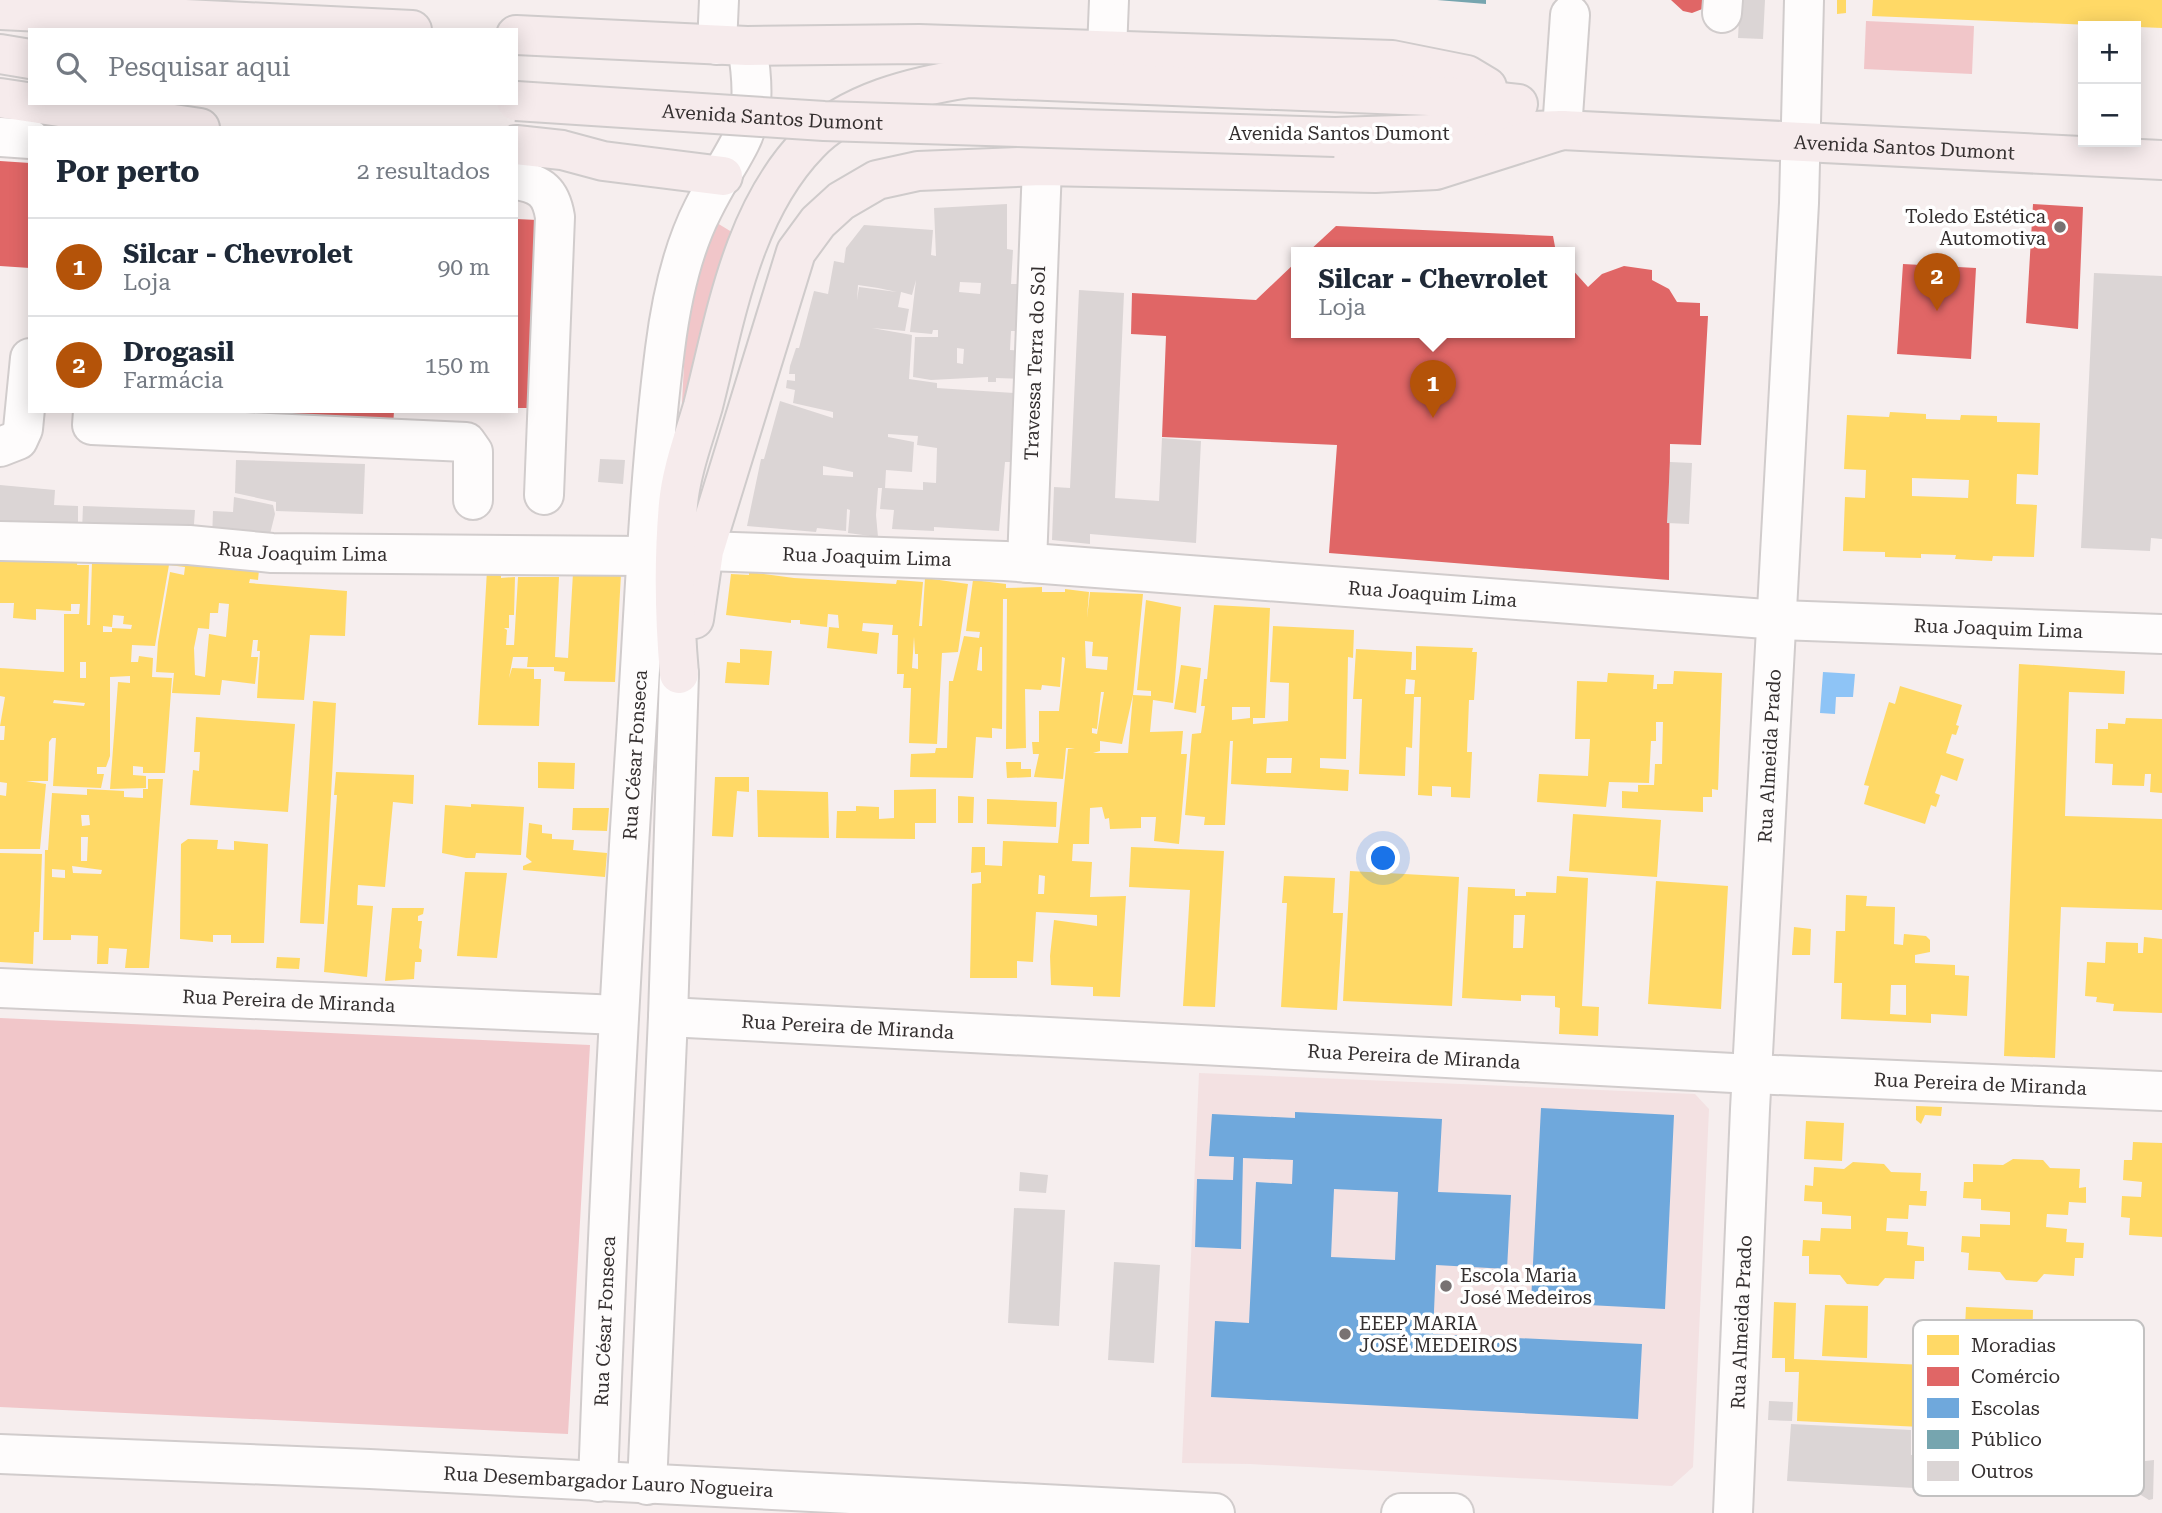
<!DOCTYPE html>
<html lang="pt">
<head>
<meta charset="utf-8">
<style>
  :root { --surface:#fff; --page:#f6f6f7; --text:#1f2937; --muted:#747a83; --line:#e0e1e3; --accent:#b45309 }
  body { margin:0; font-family:"Roboto Serif",serif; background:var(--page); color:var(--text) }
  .controls { position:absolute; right:21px; top:21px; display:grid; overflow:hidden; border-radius:0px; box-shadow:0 4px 18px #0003 }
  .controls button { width:63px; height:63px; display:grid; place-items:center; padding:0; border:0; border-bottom:2px solid var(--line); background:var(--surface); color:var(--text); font:35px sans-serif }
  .you { position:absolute; left:1384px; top:859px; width:24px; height:24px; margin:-18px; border:5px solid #fff; border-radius:50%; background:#1a73e8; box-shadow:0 0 0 10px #1a73e833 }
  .badge { display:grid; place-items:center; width:46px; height:46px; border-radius:50%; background:var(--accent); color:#fff; font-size:23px; font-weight:700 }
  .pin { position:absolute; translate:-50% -58px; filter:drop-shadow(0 2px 4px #0008) }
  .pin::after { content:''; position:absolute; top:37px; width:24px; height:21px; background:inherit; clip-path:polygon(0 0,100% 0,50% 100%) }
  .popup { position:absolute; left:1291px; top:247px; width:284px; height:91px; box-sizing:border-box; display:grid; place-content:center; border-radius:0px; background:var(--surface); filter:drop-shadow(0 2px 5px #0005); font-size:23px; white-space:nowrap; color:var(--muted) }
  .popup b { font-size:26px; color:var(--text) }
  .popup::after { content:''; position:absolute; left:50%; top:100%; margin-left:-14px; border:14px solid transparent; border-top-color:var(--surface) }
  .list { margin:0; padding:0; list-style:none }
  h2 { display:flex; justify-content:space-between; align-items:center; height:91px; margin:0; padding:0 28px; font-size:30px }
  h2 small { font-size:23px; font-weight:400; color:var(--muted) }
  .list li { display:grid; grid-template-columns:46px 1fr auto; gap:21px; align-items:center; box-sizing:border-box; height:98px; padding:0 28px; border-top:2px solid var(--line) }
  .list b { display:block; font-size:26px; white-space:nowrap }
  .list p { margin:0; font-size:23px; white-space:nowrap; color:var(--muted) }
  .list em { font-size:23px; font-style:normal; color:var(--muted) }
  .icon { flex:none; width:38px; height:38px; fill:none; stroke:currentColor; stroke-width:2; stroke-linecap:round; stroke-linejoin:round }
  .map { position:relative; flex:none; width:2162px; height:1513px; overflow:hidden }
  .search { position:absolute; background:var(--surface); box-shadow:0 4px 18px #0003; left:28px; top:28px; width:490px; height:77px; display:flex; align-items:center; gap:18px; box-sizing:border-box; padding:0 24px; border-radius:0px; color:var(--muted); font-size:26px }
  .panel { position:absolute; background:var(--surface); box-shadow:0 4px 18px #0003; left:28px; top:126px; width:490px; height:287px; border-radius:0px }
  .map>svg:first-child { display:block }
</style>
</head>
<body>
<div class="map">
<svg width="2162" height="1513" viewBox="0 0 2162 1513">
  <rect width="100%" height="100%" fill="#f6eeee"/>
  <!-- built -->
  <path fill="#f3e1e2" d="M1199,1073L1695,1094L1709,1109L1693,1467L1672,1486L1250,1464L1182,1463Z"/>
  <!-- green -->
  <path fill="#f1c6c9" d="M1866,21L1974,26L1972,74L1864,69Z
    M717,223L740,237L681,422L688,288Z
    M0,1018L590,1045L568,1434L0,1407Z"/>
  <!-- water -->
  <path fill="#8ec4f6" d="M1823,672L1855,674L1853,697H1836L1835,714L1820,713Z"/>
  <!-- homes -->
  <path fill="#ffd966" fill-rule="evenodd" d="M1837,0H1846V13L1837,14Z
    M1873,0H2162V28L1872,16Z
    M1890,412L1926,414V419L1960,420L1961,415L1997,416V422L2040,423L2038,475L2017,474L2016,504L2037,505L2034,557L1993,556L1992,561L1955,559L1956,555L1921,554V558L1885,557V552L1843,551L1845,497L1865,498L1866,470L1844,469L1847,415L1889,417ZM1912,478L1969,480L1968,498L1912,496Z
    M0,554L78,558L77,565H89L87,625H90L92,562L260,560L258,580L250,579L249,583L347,591L345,636L310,635L304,700L257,698L260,651H257L258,640H253L251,657H258L255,684L222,680L220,695L172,693L174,673L156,672L158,642L170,572L184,575L185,567L169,565L155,646L132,645L131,662H138L139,656L153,658L152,677L172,678L165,773H143V767L133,766V775L146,776V788L110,789L118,682L130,683V676L110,677V756L106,767H97V774H104L101,788L53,786L56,738H52L49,742L48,781H26L46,784L40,849H0V795L6,796L7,783L0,782V740H4L5,726H0L5,697L0,696V668L64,672V614H79L80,604H71V611L36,609V620L13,618L14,603H0ZM219,603L229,604L226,637L209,634L205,677L195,675L194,648L198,628L209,629L210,613H218ZM113,615L124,616L123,624L132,625L131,629L112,628V632H103V626L112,627ZM80,662H86V678H80ZM54,700L85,703L84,706L53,703Z
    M487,570H501V578L515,577L514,615H509V628H504L507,630L506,645H514L518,577H559L555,657L568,658L573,573L621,574L615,682L564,681L565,672L554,671V667H527L528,657H513L509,678L512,668L534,669V679H541L539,726L478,725Z
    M749,572L794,578L896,584L897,580L923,582L919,626H922L925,578L968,584L958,652L942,653L937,744L909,743L911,688H903L904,674H897L898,635H892L893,625L863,623L862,631L879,633L877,654L827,648L829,627L839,628L838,615L828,614L827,627L800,624V620H791V623L726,615L731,574L749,575ZM914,637L915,654H918V669L912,668Z
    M973,580L1006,584V588L1042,587V592H1065V589L1089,592L1087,618L1090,592L1143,594L1133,695L1151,696V691L1137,690L1146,600L1181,607L1173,703L1153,700L1150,732L1183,731L1181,754H1187L1179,844L1154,841L1156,817H1141V828L1110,829L1109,818L1105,819L1102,807L1090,808L1089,844H1073L1072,861L1092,862L1090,897L1126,896L1120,997L1093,996V987L1051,985L1050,956L1054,920L1097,926V915L1036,912L1033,962L1017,961V978H970L972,884L981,883V872L971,873L972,847H985V865L1002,866L1003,841L1058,843L1068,749L1075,748H1066L1063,779L1034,777L1039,754H1033L1032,742H1039V711H1059L1065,658L1062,657L1060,687L1042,685L1041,690L1025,689L1026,748L1006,749L1007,599H1003L1002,729L992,728V738L976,737L973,778L910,777L911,754L935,753L936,748H947L949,681H953L964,636L979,638L980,632L966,631ZM1085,641L1093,642L1092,656L1108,657L1107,670L1086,668ZM980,647H982V671L977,670ZM1101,692H1104L1097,734L1092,733V728L1097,729ZM1133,695L1128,753H1093L1100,751V741L1122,744ZM1039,875L1045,876L1044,894H1038Z
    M1214,605L1270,608L1265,718H1253V724L1288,721L1289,683L1270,682L1273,626L1354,630L1353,658L1348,657L1346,759L1320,758V768L1349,770L1348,791L1231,784L1233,741H1230L1225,825H1204L1205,817L1185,815L1192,734L1201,733L1205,706H1201L1204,679H1207ZM1232,707H1250V718L1232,720ZM1267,758H1292L1291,773H1266Z
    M1416,646L1473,648L1472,652H1477L1474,700H1469L1467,752H1472L1470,798L1451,797V787L1432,786V796L1418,795L1421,697H1414L1412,748L1406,747L1405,776L1359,774L1362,699H1353L1356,649L1412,652L1411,670H1416ZM1406,679L1415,680L1414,694H1405Z
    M740,649L772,651L769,685L725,683L727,662L740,663Z
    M2019,664L2125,671L2124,694L2069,692L2065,816L2162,819V910L2061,907L2055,1058L2004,1056Z
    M1181,665L1201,668L1196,713L1174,709Z
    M1674,671L1722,673L1718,790L1712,789V797H1703V812L1622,808V791L1638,792V785H1654L1655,764H1662L1663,722H1656V741H1651L1649,783L1609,782L1606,807L1537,802L1539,774L1588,776L1590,739H1575L1577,681L1607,682L1608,673L1654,675L1653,689H1657V684H1673Z
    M1900,686L1962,705L1956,725L1959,726L1956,735L1952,734L1946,753L1964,759L1957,781L1941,775L1935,793L1940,795L1936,807L1931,805L1925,824L1864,804L1869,786L1864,785L1889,702L1895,704Z
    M313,701L336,703L324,924L300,923Z
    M196,717L295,724L288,812L190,805L193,770L199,771L200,752H194Z
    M2126,718L2162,719V793L2150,792L2151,774H2145L2144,786L2112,785L2113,764L2095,763L2096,729H2108V723L2125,724Z
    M538,762L575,763L574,789L538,788Z
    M1006,762H1021V769H1031V777L1007,778Z
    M336,772L414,775L413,804L393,802L385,887L358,885L357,905L373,906L367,977L324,972L337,795H334Z
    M715,777H749V792L737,791L733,837L712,836Z
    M148,779H163L149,968H125L127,949L109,948L108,964H97L98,936L71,935V940H43L45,850H48L52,793L87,795V789L124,791V797L143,798V789H148ZM81,815H89L90,825L82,826ZM81,837H88L87,861H81ZM72,866L102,870L101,874L73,873ZM52,869L65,870V878L52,877Z
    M936,789V823H915V839L836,838L837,811H856V806L879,807V819L894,818V790Z
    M757,790L828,792L829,838L758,837Z
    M958,796L974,797L973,823H958Z
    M987,799L1057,802L1056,827L987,824Z
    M471,804L524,807L521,855L476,853L475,858H466L442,853L445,805L471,807Z
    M573,808H609L607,831L572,830Z
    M1573,814L1661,820L1657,877L1569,871Z
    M529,823L542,825V833L552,834V839L574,840L573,850L607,853L605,877L523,870V866L532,862L526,857Z
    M188,839L218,840L217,849L234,850V841L268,844L264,943H231V935H213V942L180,939L181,844Z
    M1131,847L1224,851L1215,1007L1183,1006L1190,890L1129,887Z
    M0,853L42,854L39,932H34L33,964L0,962Z
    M1350,871L1459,877L1452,1006L1343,1001Z
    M465,872L507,873L497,958L457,956Z
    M1284,876L1335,878L1333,913H1343L1337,1010L1281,1007L1287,903H1282Z
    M1557,876L1588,878L1582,1006L1599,1007L1598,1036L1559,1034L1560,1008L1555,1007V996L1521,995V1001L1462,998L1468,887L1515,889V896H1526V892L1556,893ZM1514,915H1525L1523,948H1513Z
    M1656,881L1728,886L1721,1009L1648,1004Z
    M1846,895L1867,896L1866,906L1895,907L1894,944L1903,945L1904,934L1926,936L1930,940V952L1915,955V963L1955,965V975L1969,976L1967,1016L1931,1014V1023L1841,1019L1842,983H1834L1836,931H1845ZM1891,985H1906V1015L1890,1014Z
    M392,908H424L423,914L418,916V921H422L419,948L422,950L421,962H415L414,979L385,981Z
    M1794,927L1811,929L1810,955H1792Z
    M2144,937L2162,939V1013L2113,1011L2114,1004L2096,1002L2097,997L2085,996L2087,962L2105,963L2106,942L2138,943V953H2143Z
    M277,957L300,958L299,969L276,968Z
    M1916,1106L1942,1107L1941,1116L1925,1115L1921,1124L1916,1120Z
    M1806,1121L1844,1123L1842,1161L1804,1159Z
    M2133,1142L2162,1143V1237L2129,1235L2130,1218L2121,1217L2122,1196L2141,1197L2142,1182L2123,1180L2124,1160H2132Z
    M2013,1159L2043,1160L2050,1168L2080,1169L2079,1188L2086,1187V1203L2069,1202L2068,1215L2047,1214L2046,1227L2067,1229L2066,1242L2084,1243L2083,1258H2075L2074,1276L2044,1274L2037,1282L2006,1280L2000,1272L1968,1270L1969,1253L1961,1252L1962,1236L1980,1237V1224L2010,1225V1212L1981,1210V1199L1963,1198L1964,1182H1973V1164L2003,1165Z
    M1853,1162L1884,1164L1891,1172L1921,1173L1920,1191H1927L1926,1206L1909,1205L1908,1219L1887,1218L1886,1231L1908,1232L1907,1245L1924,1247V1261H1915L1914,1279L1885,1278L1878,1286L1847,1284L1840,1275L1809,1274V1256H1802L1803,1240L1820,1241L1821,1228L1851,1229V1216L1822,1214V1202L1804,1201L1805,1185L1813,1186L1814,1167L1844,1169Z
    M1774,1302L1796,1303L1794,1359L1924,1365L1925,1344L1964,1347L1966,1307L2033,1310L2032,1348L1986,1345L1981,1448L1976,1447V1457L1920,1456L1921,1427L1797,1421L1799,1372H1785V1358H1772Z
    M1825,1305L1868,1306L1867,1358L1822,1356Z"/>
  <!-- shops -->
  <path fill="#e06666" d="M1671,0H1715L1710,6L1692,13L1683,11Z
    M0,161L30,163V268L0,266Z
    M2033,204L2083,207L2078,329L2026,323Z
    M516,219L537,220L528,408H516Z
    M1336,226L1553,236L1556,252H1308Z
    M1296,262V332H1570V267L1588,287L1602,274L1624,266L1652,270V280L1669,289L1677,302L1700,303V316H1708L1701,445L1670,444L1669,580L1329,553L1337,445L1162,437L1166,336L1131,334L1132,293L1256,300Z
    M1903,264L1976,268L1971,359L1897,354Z
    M171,411H394L393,427Z"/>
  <!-- schools -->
  <path fill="#6fa8dc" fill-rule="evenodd" d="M1541,1108L1674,1115L1665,1309L1531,1302Z
    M1295,1112L1442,1119L1438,1192L1511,1195L1507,1269L1436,1265L1433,1334L1642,1344L1638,1419L1211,1397L1215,1321L1249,1323L1256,1182L1292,1184L1293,1160L1243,1158L1241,1249L1195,1247L1197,1179L1233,1180L1234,1157L1209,1156L1212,1114L1295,1118ZM1334,1189L1398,1192L1395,1260L1331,1257Z"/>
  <!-- public -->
  <path fill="#76a5af" d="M1437,0H1486V4Z"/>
  <!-- building -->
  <path fill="#dbd5d5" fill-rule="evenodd" d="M1740,0H1765L1763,39L1738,38Z
    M1007,204V249L1013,250L1011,284H1017L1016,331H1011L1010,350L1025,351L1023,379L996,378V382H988V377L931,380L913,377L915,337H938V330H933L932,334L910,332L916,280L912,295L901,292L898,307L909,309L905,331L872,328L912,335L909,379L937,383V388L1014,393L1011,462H1005L999,531L934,527V531L892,529L894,510L880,509L882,488H878L876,515L878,537L848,533L850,510L847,509L846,531L817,528L816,532L747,526L761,459H764L780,401L833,418V412L793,403L795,390L786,388L787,380L795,381V374H789L790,366L796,348H799L814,291L828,294L834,261L844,263L846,248L864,225L933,230L931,255L936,256L934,208ZM960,282L981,283L980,294L959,292ZM858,285L878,288L897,292L859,287L857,300ZM957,348L964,349L963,364L957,363ZM888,434L918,436L917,445L937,448L936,483L923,482V490L885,488L886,470L912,472L914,442L888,437ZM823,466L853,472V477L823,475Z
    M2094,273L2162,276V539L2151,538L2150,551L2081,548Z
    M1079,290L1124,293L1115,498L1159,501L1162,438L1201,441L1196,543L1090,534V544L1052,540L1054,487L1070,488Z
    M600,459L625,460L623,484L598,482Z
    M236,460L365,464L363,514L276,511V502L235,493Z
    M1670,462L1692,463L1689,524L1667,523Z
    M0,485L55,490L54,505L78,506V529L0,536Z
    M234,497L273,505L275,514L268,542L212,540L213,511L233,512Z
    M83,506L195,510L193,538L82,531Z
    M1020,1172L1048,1175L1046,1193L1019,1191Z
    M1014,1208L1065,1210L1059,1326L1008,1323Z
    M1114,1262L1160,1265L1154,1363L1108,1360Z
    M1997,1346L2045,1349V1368H2040L2039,1384H2045L2042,1428H2034L2033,1451L1981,1448L1982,1424L1993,1425Z
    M2056,1357L2124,1358V1379H2118L2116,1398L2111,1397L2110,1414L2121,1415L2120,1423H2124L2122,1469L2040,1464L2042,1429L2047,1430L2048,1417H2052Z
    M1769,1401L1793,1402L1792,1421L1768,1420Z
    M1791,1424L1911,1430V1455H1916L1914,1488L1787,1481Z
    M2154,1460L2153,1499L2149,1500L2128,1487V1463Z"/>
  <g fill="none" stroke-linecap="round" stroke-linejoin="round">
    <defs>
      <g id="minor">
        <path d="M1722,13L1723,0"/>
        <path d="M717,45L719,0"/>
        <path d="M1107,51L1109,0"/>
        <path d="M1562,130L1570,15"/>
        <path d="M0,137L30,139"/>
        <path d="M516,180C541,184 551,192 555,217L544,495"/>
        <path d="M93,411L92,425L466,442L473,452V500"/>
        <path d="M0,447L18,440L23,429L30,358"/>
        <path id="s1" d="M0,541L189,545L272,553L646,556"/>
        <path id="s2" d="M704,551L1005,561L1779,620L2162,634"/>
        <path id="s3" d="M1027,563L1042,166"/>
        <path id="s4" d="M0,988L619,1015"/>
        <path id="s5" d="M668,1017L1752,1074L2162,1091"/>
        <path id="s6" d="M0,1454L370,1469L1215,1513"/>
        <path id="s7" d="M598,1482C607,1238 619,994 635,751C644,617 648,483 665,349C671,301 681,252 703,209C739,137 762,133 747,46"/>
        <path d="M647,1485L668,1017L679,674"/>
        <path d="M1401,1513H1454"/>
        <path id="s8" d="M1733,1513L1750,1109L1799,203L1804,0"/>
      </g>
      <g id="major">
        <path d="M0,10L412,30"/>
        <path d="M516,35L747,46L919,44L1392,60L1467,75L1487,87"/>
        <path d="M0,54L30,59"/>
        <path d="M0,98L200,128"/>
        <path id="s9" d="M1335,137L1562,130L2162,160"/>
        <path d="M516,145L562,150L603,161L723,176"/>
        <path d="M694,619L704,551L796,252L818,222L841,201L877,180L918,171L1042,166L1375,173L1436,170L1562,130"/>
        <path d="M679,674C674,617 673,561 678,504C681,471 694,437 703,406C726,316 742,212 809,143C848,102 915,86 969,78L1454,97L1518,104"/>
      </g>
    </defs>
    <!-- minor casing -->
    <use href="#minor" stroke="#d1cccc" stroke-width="42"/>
    <!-- major casing -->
    <use href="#major" stroke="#cfcbcb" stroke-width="42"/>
    <!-- minor -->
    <use href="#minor" stroke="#fefcfc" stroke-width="38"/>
    <!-- major -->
    <use href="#major" stroke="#f6ebec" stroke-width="38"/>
    <defs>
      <g id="major-bridge">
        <path id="s10" d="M516,101L824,121L1335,137"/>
      </g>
    </defs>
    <!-- major-bridge casing -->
    <use href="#major-bridge" stroke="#cfcbcb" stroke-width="42" stroke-linecap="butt"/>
    <!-- major-bridge -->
    <use href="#major-bridge" stroke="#f6ebec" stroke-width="38"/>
  </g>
  <!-- markers -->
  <g fill="#787272" stroke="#fff" stroke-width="2.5">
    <circle cx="2060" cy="227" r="7"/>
    <circle cx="1446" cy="1286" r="7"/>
    <circle cx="1345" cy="1334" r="7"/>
  </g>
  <g text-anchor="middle" stroke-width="7" stroke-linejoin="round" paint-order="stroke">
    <!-- street labels -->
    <g font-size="19" fill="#342f2f" stroke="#fff">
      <text dy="7" stroke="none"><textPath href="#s10" startOffset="257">Avenida Santos Dumont</textPath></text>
      <text x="1339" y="140">Avenida Santos Dumont</text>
      <text dy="7" stroke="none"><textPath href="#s9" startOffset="570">Avenida Santos Dumont</textPath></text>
      <text dy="7" stroke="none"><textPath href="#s3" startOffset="200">Travessa Terra do Sol</textPath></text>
      <text dy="7" stroke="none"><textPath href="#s1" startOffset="303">Rua Joaquim Lima</textPath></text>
      <text dy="7" stroke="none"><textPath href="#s2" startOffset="163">Rua Joaquim Lima</textPath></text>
      <text dy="7" stroke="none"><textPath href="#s2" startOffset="730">Rua Joaquim Lima</textPath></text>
      <text dy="7" stroke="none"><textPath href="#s2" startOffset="1297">Rua Joaquim Lima</textPath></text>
      <text dy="7" stroke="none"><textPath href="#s7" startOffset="728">Rua César Fonseca</textPath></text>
      <text dy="7" stroke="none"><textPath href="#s8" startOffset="758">Rua Almeida Prado</textPath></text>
      <text dy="7" stroke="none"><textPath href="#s4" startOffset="289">Rua Pereira de Miranda</textPath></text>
      <text dy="7" stroke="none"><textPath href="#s5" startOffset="180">Rua Pereira de Miranda</textPath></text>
      <text dy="7" stroke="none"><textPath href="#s5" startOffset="747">Rua Pereira de Miranda</textPath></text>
      <text dy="7" stroke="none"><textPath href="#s5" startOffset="1314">Rua Pereira de Miranda</textPath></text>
      <text dy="7" stroke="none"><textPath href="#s7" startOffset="161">Rua César Fonseca</textPath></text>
      <text dy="7" stroke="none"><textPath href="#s8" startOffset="191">Rua Almeida Prado</textPath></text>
      <text dy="7" stroke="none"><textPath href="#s6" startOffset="609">Rua Desembargador Lauro Nogueira</textPath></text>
    </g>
    <!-- poi labels -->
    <g font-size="19" fill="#342f2f" stroke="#fff" text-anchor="start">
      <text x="2046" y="223" text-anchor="end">Toledo Estética<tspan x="2046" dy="22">Automotiva</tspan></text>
      <text x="1460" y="1282">Escola Maria<tspan x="1460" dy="22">José Medeiros</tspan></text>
      <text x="1359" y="1330">EEEP MARIA<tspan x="1359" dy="22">JOSÉ MEDEIROS</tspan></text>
    </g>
  </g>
  <!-- legend -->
  <rect x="1913" y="1320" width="231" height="176" rx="10" fill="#fff" stroke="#c2c1c1" stroke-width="2"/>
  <rect x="1927" y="1335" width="32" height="20" fill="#ffd966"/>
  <rect x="1927" y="1367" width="32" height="19" fill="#e06666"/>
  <rect x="1927" y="1398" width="32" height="20" fill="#6fa8dc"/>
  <rect x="1927" y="1430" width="32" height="19" fill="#76a5af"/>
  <rect x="1927" y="1461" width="32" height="20" fill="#dbd5d5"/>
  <g font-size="19" fill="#342f2f">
    <text x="1971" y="1352">Moradias</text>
    <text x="1971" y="1383">Comércio</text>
    <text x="1971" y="1415">Escolas</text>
    <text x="1971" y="1446">Público</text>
    <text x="1971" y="1478">Outros</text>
  </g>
</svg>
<div class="controls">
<button>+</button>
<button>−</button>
</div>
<div class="you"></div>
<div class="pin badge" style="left:1433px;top:418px">1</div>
<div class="popup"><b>Silcar - Chevrolet</b>Loja</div>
<div class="pin badge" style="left:1937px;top:311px">2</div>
<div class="search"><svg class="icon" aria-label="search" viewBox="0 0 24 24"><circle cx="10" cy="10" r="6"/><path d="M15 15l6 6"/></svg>Pesquisar aqui</div>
<section class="panel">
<h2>Por perto<small>2 resultados</small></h2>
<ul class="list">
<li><span class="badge">1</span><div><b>Silcar - Chevrolet</b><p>Loja</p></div><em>90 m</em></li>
<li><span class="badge">2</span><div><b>Drogasil</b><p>Farmácia</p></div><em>150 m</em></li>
</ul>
</section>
</div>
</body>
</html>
